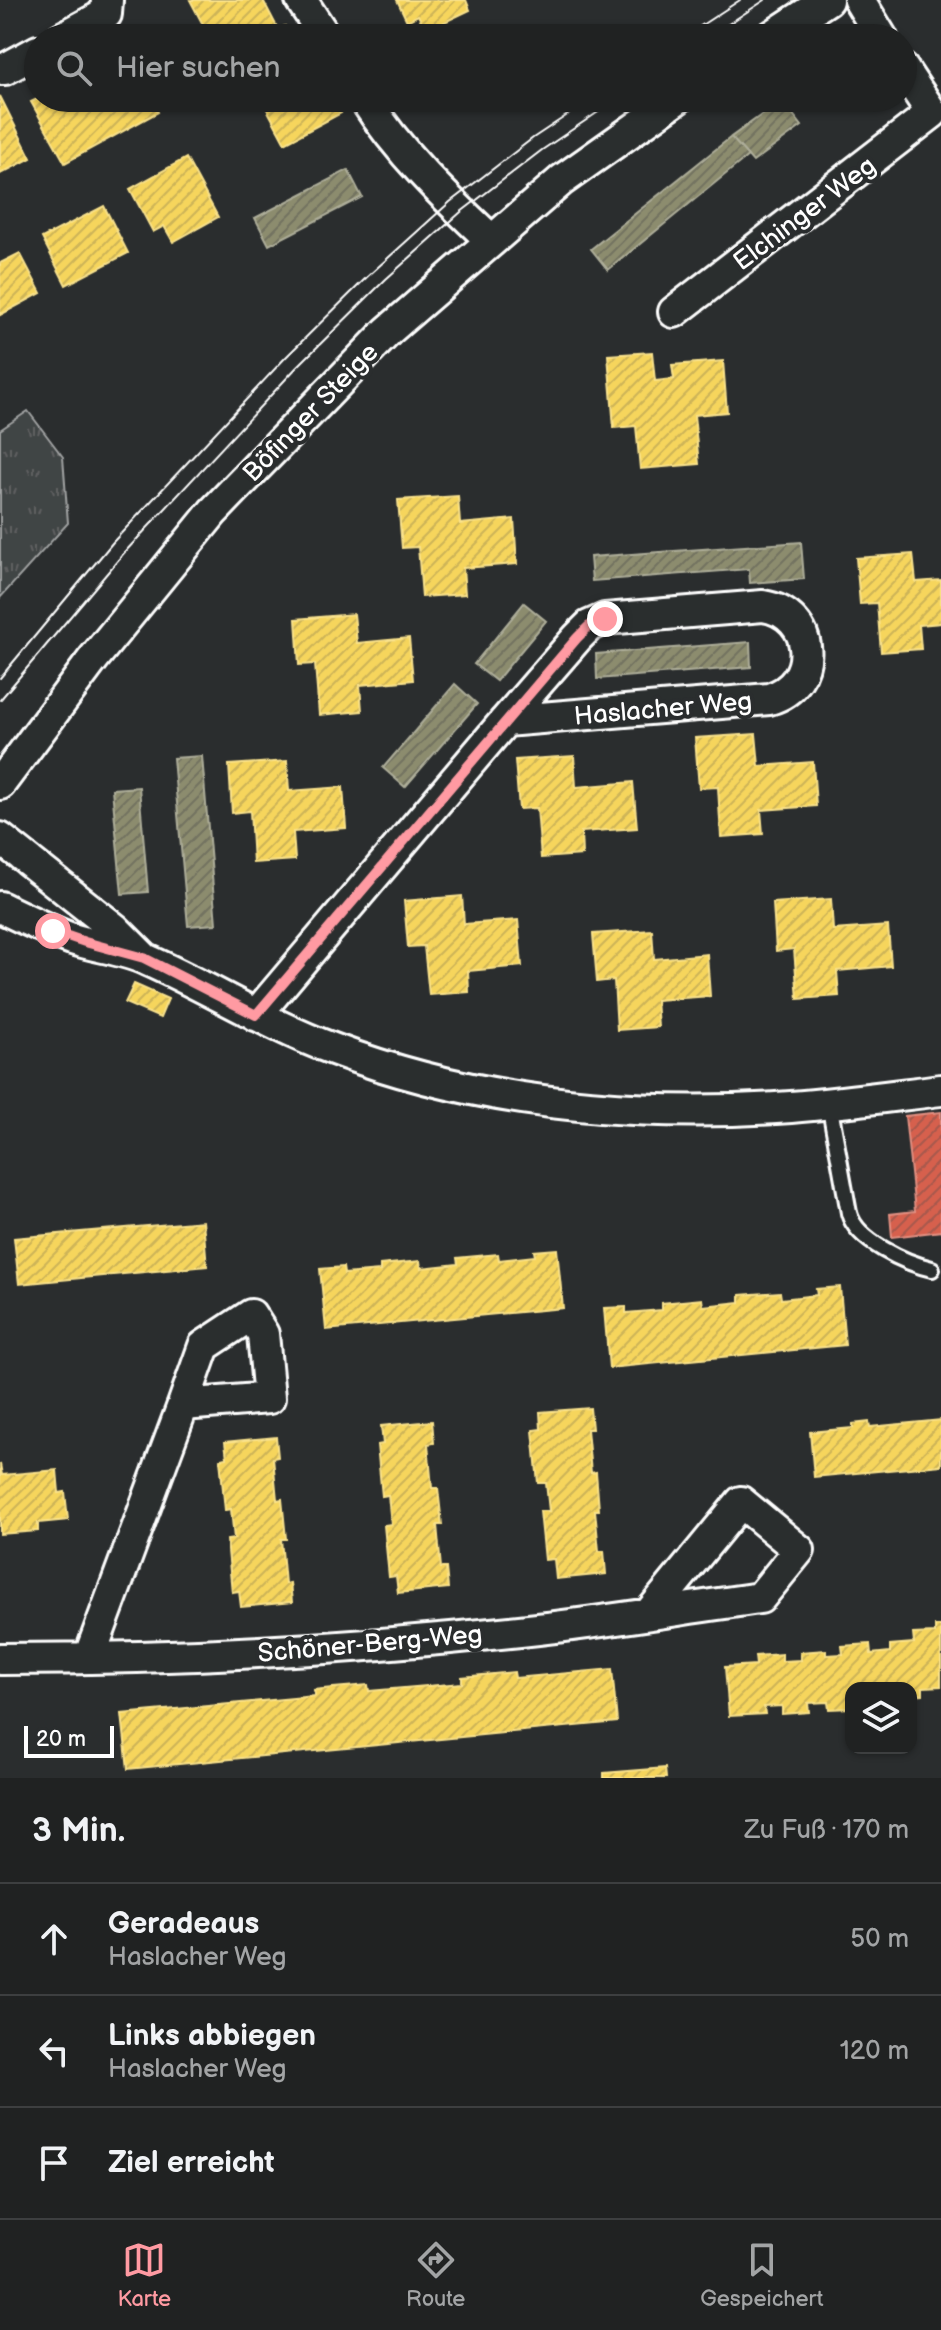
<!DOCTYPE html>
<html lang="de">
<head>
<meta charset="utf-8">
<style>
  :root { --surface:#202222; --page:#2d2f2f; --text:#f1f3f6; --muted:#a2a4a5; --line:#3d3f40; --accent:#ff9aa2 }
  body { margin:0; font-family:"Balsamiq Sans",sans-serif; background:var(--page); color:var(--text) }
  .controls { position:absolute; right:24px; bottom:24px; display:grid; overflow:hidden; border-radius:16px; box-shadow:0 2px 6px #0004 }
  .controls button { width:72px; height:72px; display:grid; place-items:center; padding:0; border:0; border-bottom:2px solid var(--line); background:var(--surface); color:var(--text); font:40px sans-serif }
  .scale { position:absolute; left:24px; bottom:20px; width:90px; box-sizing:border-box; padding-left:8px; border:4px solid #fff; border-top:0; font-size:22px; line-height:28px; white-space:nowrap; color:#fff; -webkit-text-stroke:6px #2a2d2e; paint-order:stroke }
  .stop { position:absolute; width:24px; height:24px; margin:-18px; border:6px solid #ff9aa2; border-radius:50%; background:#fff }
  .stop.end { background:#ff9aa2; border-color:#fff; box-shadow:0 2px 8px #0008 }
  .list { margin:0; padding:0; list-style:none }
  h2 { display:flex; justify-content:space-between; align-items:center; height:104px; margin:0; padding:0 32px; font-size:34px }
  h2 small { font-size:26px; font-weight:400; color:var(--muted) }
  .list li { display:grid; grid-template-columns:52px 1fr auto; gap:24px; align-items:center; box-sizing:border-box; height:112px; padding:0 32px; border-top:2px solid var(--line) }
  .list b { display:block; font-size:30px; white-space:nowrap }
  .list p { margin:0; font-size:26px; white-space:nowrap; color:var(--muted) }
  .list em { font-size:26px; font-style:normal; color:var(--muted) }
  .icon { flex:none; width:44px; height:44px; fill:none; stroke:currentColor; stroke-width:2; stroke-linecap:round; stroke-linejoin:round }
  .map { position:relative; flex:none; width:941px; height:1778px; overflow:hidden }
  .search { position:absolute; background:var(--surface); box-shadow:0 2px 6px #0004; left:24px; right:24px; top:24px; height:88px; display:flex; align-items:center; gap:20px; box-sizing:border-box; padding:0 28px; border-radius:44px; color:var(--muted); font-size:30px }
  .sheet { height:440px; background:var(--surface) }
  nav { display:flex; justify-content:space-around; align-items:center; box-sizing:border-box; height:112px; border-top:2px solid var(--line); background:var(--surface); font-size:22px; color:var(--muted) }
  nav a { display:grid; justify-items:center; gap:4px }
  nav .on { color:var(--accent) }
  .map>svg:first-child { display:block }
</style>
</head>
<body>
<div class="map">
<svg width="941" height="1778" viewBox="0 0 941 1778">
  <defs>
    <pattern id="park-tufts" width="24" height="20" patternUnits="userSpaceOnUse" patternTransform="scale(2)"><rect width="24" height="20" fill="#414445"/><path d="M3 7l-1-3M5 7V3M7 7l1-3M15 17l-1-3M17 17v-4M19 17l1-3" fill="none" stroke="#5e6061"/></pattern>
    <pattern id="homes-hatch" width="6" height="6" patternUnits="userSpaceOnUse" patternTransform="scale(2)"><rect width="6" height="6" fill="#f6d55c"/><path d="M-1 1l2-2M0 6l6-6M5 7l2-2" fill="none" stroke="#ccb358"/></pattern>
    <pattern id="shops-hatch" width="6" height="6" patternUnits="userSpaceOnUse" patternTransform="scale(2)"><rect width="6" height="6" fill="#d6604d"/><path d="M-1 1l2-2M0 6l6-6M5 7l2-2" fill="none" stroke="#a6594d"/></pattern>
    <pattern id="industry-hatch" width="6" height="6" patternUnits="userSpaceOnUse" patternTransform="scale(2)"><rect width="6" height="6" fill="#8c8c6e"/><path d="M-1 1l2-2M0 6l6-6M5 7l2-2" fill="none" stroke="#727260"/></pattern>
  </defs>
  <rect width="100%" height="100%" fill="#2a2d2e"/>
  <filter id="ink" filterUnits="userSpaceOnUse"><feTurbulence type="fractalNoise" baseFrequency=".0125" numOctaves="2"/><feDisplacementMap in="SourceGraphic" scale="16" xChannelSelector="R" yChannelSelector="G"/><feConvolveMatrix kernelMatrix="1 2 1 2 8 2 1 2 1" color-interpolation-filters="sRGB"/></filter>
  <g filter="url(#ink)">
    <!-- park -->
    <path fill="url(#park-tufts)" stroke="#a0a2a2" stroke-width="2" d="M28,411L63,457L68,523L0,598V430Z"/>
    <!-- homes -->
    <path fill="url(#homes-hatch)" stroke="#f9e28d" stroke-width="2" d="M190,0H263L278,29L285,26L292,38H210Z
      M397,0H466L470,10L426,31L418,15L407,21Z
      M0,96L31,158L0,174Z
      M39,98H151L158,112L65,163L31,102Z
      M261,98H333L341,113L285,143Z
      M186,158L218,217L173,242L164,226L153,232L130,189Z
      M104,206L128,253L66,285L42,238Z
      M20,253L41,293L0,315V263Z
      M652,352L655,381L674,379L672,365L723,361L727,412L694,415L699,464L640,469L636,426L614,428L608,355Z
      M458,496L460,524L514,519L517,564L463,568L465,594L422,597L418,547L402,548L398,500Z
      M913,554L916,582L941,580V623L919,625L921,649L881,652L877,603L860,604L856,558Z
      M354,614L357,643L409,638L413,680L360,685L362,711L319,715L315,664L299,665L296,619Z
      M756,734L759,766L813,762L816,806L761,810L763,834L721,837L718,787L699,788L695,738Z
      M574,756L576,787L633,782L637,828L581,832L582,855L541,858L537,808L519,809L515,760Z
      M287,761L289,791L343,787L346,828L293,832L295,860L253,863L250,811L232,813L229,765Z
      M462,896L464,924L518,920L522,966L468,971L469,992L429,995L424,946L408,947L404,901Z
      M831,899L833,930L888,926L891,966L837,971L839,996L798,999L794,949L776,951L773,903Z
      M652,930L654,959L707,954L710,996L656,1000L658,1027L617,1030L614,980L597,982L593,934Z
      M134,984L168,999L160,1018L125,1003Z
      M203,1221L207,1266L19,1284L14,1238Z
      M557,1249L563,1308L326,1330L320,1269L343,1267L344,1274L380,1271V1265L420,1261L421,1268L458,1264L457,1258L498,1254L499,1260L535,1256L534,1251Z
      M840,1287L845,1345L609,1368L604,1308L626,1307V1313L662,1310V1303L702,1299L703,1306L740,1302V1295L780,1292L781,1299L817,1295L816,1289Z
      M590,1408L592,1429H587L591,1473L596,1472L599,1510H595L599,1551H604L606,1574L556,1579L554,1559L545,1560L540,1511H549L546,1483H538L533,1430L541,1429L540,1412Z
      M941,1420V1465L814,1477L810,1432L853,1428V1424L869,1422L870,1427Z
      M432,1421L434,1443L428,1444L432,1488H438L442,1525H437L441,1568H446L448,1588L398,1593L396,1576L389,1577L384,1525L391,1524L388,1495L382,1496L377,1445L383,1444L381,1426Z
      M276,1437L278,1457L273,1458L277,1500L282,1499L286,1539H281L285,1584L290,1583L292,1602L241,1607L239,1591L232,1592L227,1540L234,1539L231,1509L225,1510L220,1459L227,1458L225,1442Z
      M0,1464L2,1475L57,1470L59,1493L65,1492L68,1520L38,1523V1531L0,1534Z
      M935,1626H941V1686L923,1687V1694L911,1695V1688H851V1708L829,1709L828,1702L808,1703L809,1712L782,1714V1706L764,1707L765,1714L729,1716L725,1667L756,1665L755,1656L782,1654V1661L801,1660L800,1652L826,1650V1655L843,1654L842,1646L870,1644L871,1654L890,1652V1645L914,1643L913,1634L935,1633Z
      M612,1669L617,1722L128,1769L122,1714L315,1696L314,1690L333,1688L368,1685L369,1691L462,1683V1677L514,1672L515,1678Z
      M665,1768L666,1778H604V1773Z"/>
    <!-- shops -->
    <path fill="url(#shops-hatch)" stroke="#e29082" stroke-width="2" d="M941,1112V1231L892,1237L890,1214L915,1211L905,1116Z"/>
    <!-- industry -->
    <path fill="url(#industry-hatch)" stroke="#aeae9a" stroke-width="2" d="M782,100L802,126L753,162L731,137Z
      M731,137L748,156L608,270L591,249Z
      M348,170L362,197L269,245L255,218Z
      M801,542L804,579L750,583L749,569L592,581L590,557Z
      M524,603L546,621L496,681L474,664Z
      M750,642L751,667L597,679L596,654Z
      M455,684L477,704L405,787L383,768Z
      M202,756L216,924L188,926L173,758Z
      M139,787L148,892L122,894L112,789Z"/>
    <g fill="none" stroke-linecap="round" stroke-linejoin="round">
      <defs>
        <path id="service" d="M829,1103L849,1213C856,1241 906,1263 932,1269"/>
        <path id="minor" d="M301,0L326,38
          M859,0L882,38
          M62,38L106,14L107,0
          M769,38L827,0
          M0,69H5L38,51
          M364,98C399,153 444,196 491,240
          M674,312L932,113L903,69
          M0,784L94,658L213,512L388,331L562,180L678,98
          M0,838L115,929L143,957
          M0,907C23,918 47,930 72,939C96,947 124,949 147,960C210,988 268,1025 333,1049C478,1104 636,1118 791,1107C841,1103 891,1096 941,1090
          M256,1015L505,721L769,699C821,684 816,614 763,606L605,619L589,626L577,638L505,721
          M89,1658L183,1405L269,1398L263,1334L251,1315L204,1346L183,1405
          M0,1659C180,1659 359,1649 538,1629C612,1621 686,1608 760,1598L799,1550L741,1502L649,1614"/>
      </defs>
      <!-- service casing -->
      <use href="#service" stroke="#fff" stroke-width="20"/>
      <!-- minor casing -->
      <use href="#minor" stroke="#fff" stroke-width="36"/>
      <!-- service -->
      <use href="#service" stroke="#2a2d2e" stroke-width="14"/>
      <!-- minor -->
      <use href="#minor" stroke="#2a2d2e" stroke-width="30"/>
      <!-- tram -->
      <path stroke="#fff" stroke-width="2" d="M682,38L740,0
        M707,38L765,0
        M0,678L113,542L286,357L367,277L450,202L533,138L593,98
        M0,700L124,553L297,367L386,279L461,212L542,150L619,98"/>
    </g>
  </g>
  <g fill="none" stroke-linecap="round" stroke-linejoin="round" filter="url(#ink)">
    <!-- route -->
    <path stroke="#ff9aa2" stroke-width="10" d="M53,931L85,942L144,958L256,1015L577,638L589,626L605,619"/>
  </g>
  <g text-anchor="middle" stroke-width="8" stroke-linejoin="round" paint-order="stroke">
    <!-- street labels -->
    <g font-size="26" fill="#fff" stroke="#2a2d2e">
      <text transform="translate(804 213) rotate(-37)" y="9">Elchinger Weg</text>
      <text transform="translate(310 412) rotate(-46)" y="9">Böfinger Steige</text>
      <text transform="translate(663 708) rotate(-5)" y="9">Haslacher Weg</text>
      <text transform="translate(370 1643) rotate(-5)" y="9">Schöner-Berg-Weg</text>
    </g>
  </g>
</svg>
<div class="controls">
<button><svg class="icon" aria-label="layers" viewBox="0 0 24 24"><path d="M12 4l9 5-9 5-9-5zM3 14l9 5 9-5"/></svg></button>
</div>
<div class="scale">20 m</div>
<div class="stop" style="left:53px;top:931px"></div>
<div class="stop end" style="left:605px;top:619px"></div>
<div class="search"><svg class="icon" aria-label="search" viewBox="0 0 24 24"><circle cx="10" cy="10" r="6"/><path d="M15 15l6 6"/></svg>Hier suchen</div>
</div>
<section class="sheet">
<h2>3 Min.<small>Zu Fuß · 170 m</small></h2>
<ul class="list">
<li><svg class="icon" aria-label="ahead" viewBox="0 0 24 24"><path d="M12 20V5M6 11l6-6 6 6"/></svg><div><b>Geradeaus</b><p>Haslacher Weg</p></div><em>50 m</em></li>
<li><svg class="icon" aria-label="left" viewBox="0 0 24 24"><path d="M17 20v-9H6M10 6l-5 5 5 5"/></svg><div><b>Links abbiegen</b><p>Haslacher Weg</p></div><em>120 m</em></li>
<li><svg class="icon" aria-label="arrive" viewBox="0 0 24 24"><path d="M6 21V4h12l-3 4 3 4H6"/></svg><div><b>Ziel erreicht</b></div></li>
</ul>
</section>
<nav>
<a class="on"><svg class="icon" aria-label="map" viewBox="0 0 24 24"><path d="M3 6l6-2 6 2 6-2v14l-6 2-6-2-6 2zM9 4v14M15 6v14"/></svg>Karte</a>
<a><svg class="icon" aria-label="directions" viewBox="0 0 24 24"><path d="M12 3l9 9-9 9-9-9zM9 14v-3h6M13 9l2 2-2 2"/></svg>Route</a>
<a><svg class="icon" aria-label="saved" viewBox="0 0 24 24"><path d="M7 4h10v16l-5-4-5 4z"/></svg>Gespeichert</a>
</nav>
</body>
</html>
